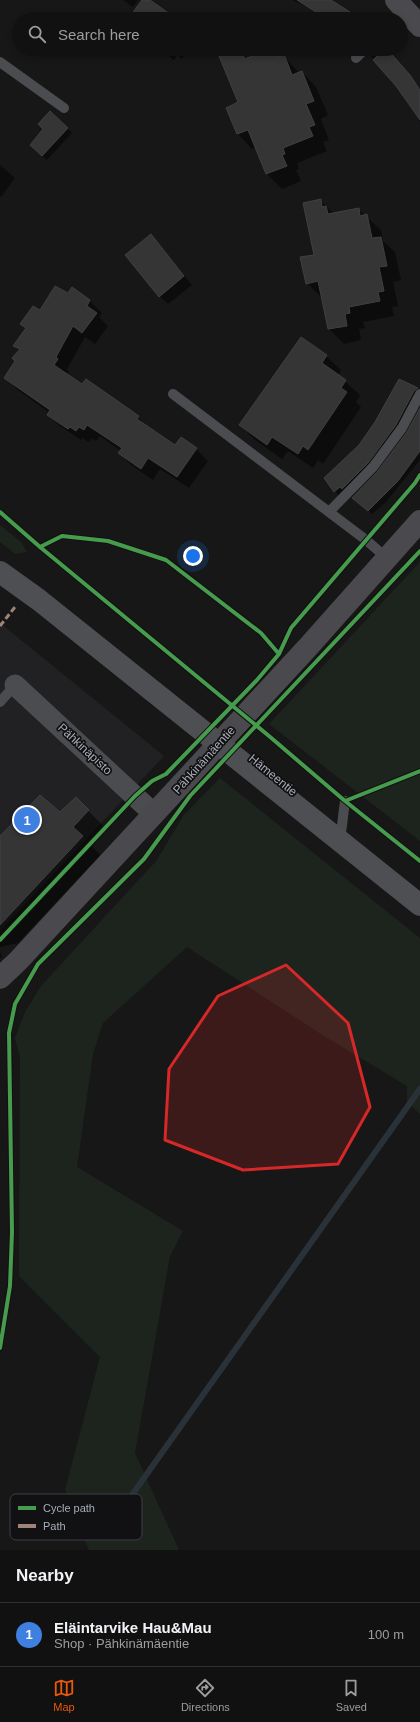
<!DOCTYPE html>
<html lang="en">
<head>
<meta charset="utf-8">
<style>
  :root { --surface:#111; --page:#1a1a1a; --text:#f1f3f6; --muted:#9c9d9f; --line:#303131; --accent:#ea580c }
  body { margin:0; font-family:Arial,sans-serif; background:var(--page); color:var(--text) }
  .you { position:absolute; left:193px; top:556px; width:14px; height:14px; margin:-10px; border:3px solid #fff; border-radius:50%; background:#1a73e8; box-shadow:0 0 0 6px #1a73e833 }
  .badge { display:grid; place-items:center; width:26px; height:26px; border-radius:50%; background:var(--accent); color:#fff; font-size:13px; font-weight:700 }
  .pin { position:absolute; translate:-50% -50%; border:2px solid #fff; box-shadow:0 1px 4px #0006 }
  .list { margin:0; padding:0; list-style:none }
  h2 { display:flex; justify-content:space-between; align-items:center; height:52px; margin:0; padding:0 16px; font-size:17px }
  h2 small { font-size:13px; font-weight:400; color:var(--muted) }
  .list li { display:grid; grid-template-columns:26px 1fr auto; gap:12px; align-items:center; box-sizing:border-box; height:64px; padding:0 16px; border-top:1px solid var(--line) }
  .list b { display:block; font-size:15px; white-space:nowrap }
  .list p { margin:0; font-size:13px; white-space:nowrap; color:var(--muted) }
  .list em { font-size:13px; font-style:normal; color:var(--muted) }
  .icon { flex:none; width:22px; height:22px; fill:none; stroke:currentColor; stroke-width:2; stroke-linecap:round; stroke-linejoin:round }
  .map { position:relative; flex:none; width:420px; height:1550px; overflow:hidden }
  .search { position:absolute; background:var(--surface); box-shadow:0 2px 6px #0003; left:12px; right:12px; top:12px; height:44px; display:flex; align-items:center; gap:10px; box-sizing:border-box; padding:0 14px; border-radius:22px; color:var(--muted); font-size:15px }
  .sheet { height:116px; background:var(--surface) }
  nav { display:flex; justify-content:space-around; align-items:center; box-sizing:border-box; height:56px; border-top:1px solid var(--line); background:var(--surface); font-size:11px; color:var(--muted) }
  nav a { display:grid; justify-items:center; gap:2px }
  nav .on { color:var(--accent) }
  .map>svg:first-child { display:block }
</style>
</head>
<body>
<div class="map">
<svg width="420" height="1550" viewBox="0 0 420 1550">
  <rect width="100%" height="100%" fill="#171717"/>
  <!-- built -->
  <path fill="#212123" d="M0,623L164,756L0,931Z"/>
  <!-- green -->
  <path fill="#1d241e" d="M0,525L21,542L27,552L15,554L0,542Z
    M420,562V841L269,724Z
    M220,778L420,938V1114L407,1102V1086L324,1036L187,947L103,1023L93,1054L77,1167L183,1231L170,1256L135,1453L179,1550H89L65,1490L100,1357L19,1276L20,1057L15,1038L25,1012L41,986L157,860L183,816Z"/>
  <!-- shadow -->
  <path fill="#0007" d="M123,0H138L133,7Z
    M292,0H329L355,19H326L308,7Z
    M159,49H189L182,59L177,55L174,60Z
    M273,49L281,57L284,56L299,73L302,72L316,87L328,115L321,119L329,140L323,142L327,151L297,163L299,169L296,170L301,181L282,189L267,174L256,147L252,149L238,134L239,103L234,50L239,56L242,55L247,60Z
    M372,49H386L420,89V122L414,110L397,86L370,55Z
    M50,112L72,133L47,160L35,149Z
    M0,165L15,178L1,197L0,196Z
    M321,201L334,214L358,209L381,230L383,241L395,252L401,280L393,282L398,306L392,307L394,316L363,322L365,328L359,329L361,340L344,344L329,329L322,298L307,283L315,255Z
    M151,236L192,285L168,304L159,296Z
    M72,288L90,301L102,313L99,317L108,326L95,344L85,337L67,369L69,372L67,375L138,417L150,429L176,447L196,449L208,461L189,488L160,469L153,480L131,465L120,453L121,451L100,436L96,441L92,438L89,442L82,438L81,440L60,426L48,415L50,413L18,390L6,378L17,361L20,351L14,346L26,329L21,324L68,295Z
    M326,356L341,370L338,375L360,395L356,402L361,407L323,464L318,460L313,468L288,451L282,459L255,440L240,425Z
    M398,382L416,389L420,393L372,467L339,496L325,478L360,445L376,423Z
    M420,410V460L386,502L372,514L358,502L408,432Z
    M76,798L106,829L91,845L100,855L18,943L0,947V838L60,814Z
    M0,950L2,958H0Z"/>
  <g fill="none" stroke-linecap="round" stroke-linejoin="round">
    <!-- stream -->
    <path stroke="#2a3239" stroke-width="6" d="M122,1509L420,1089"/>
  </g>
  <!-- building -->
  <path fill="#353536" stroke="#3f4043" d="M142,0H150L177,19H134L135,18L131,15Z
    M297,0H331L361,19H327Z
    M234,49L237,56L242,54L245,59L270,49H274L278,57L284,54L292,75L302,71L314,101L306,104L315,125L309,127L313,136L283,148L285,154L282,155L287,166L266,174L248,130L237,134L226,108L238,102L219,56Z
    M384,49H387L410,75L420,90V120L396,86L373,60Z
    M50,111L68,128L42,156L30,145L43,129L38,124Z
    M321,199L322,207L326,206L328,214L359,208L360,216L367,214L372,238L381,237L387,266L379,267L384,291L378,292L380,301L349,307L350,313L345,314L347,326L328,329L318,281L306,284L300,257L314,255L303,203Z
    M151,234L184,276L159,297L125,255Z
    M55,286L68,293L72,287L90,300L87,306L97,313L82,333L73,326L56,357L58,359L54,365L82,384L86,379L139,416L137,419L175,445L181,437L197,448L177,477L148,458L141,469L118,453L122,448L87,425L84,430L79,427L76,431L70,427L68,429L47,415L50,410L4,378L15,361L12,358L20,349L13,346L26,328L20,324L33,306L40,310Z
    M301,337L327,355L322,363L346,380L341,388L347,392L308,450L303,446L298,454L272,437L267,445L239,425Z
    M399,379L418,388L414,391L396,425L368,463L342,489L340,487L334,492L324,478L359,445L375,422Z
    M420,408V451L398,481L368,511L352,498L378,471L407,432Z
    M40,795L60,812L76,797L89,810L73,827L83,836L0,925V836Z"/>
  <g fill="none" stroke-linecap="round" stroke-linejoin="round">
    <!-- lane -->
    <path stroke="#4b4c50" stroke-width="10" d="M356,58L365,49
      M0,62L64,108
      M173,394L366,540L388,559
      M329,512L373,467L402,428L420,394
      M0,702L15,685
      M340,841L345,801"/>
    <!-- street -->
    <path stroke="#4b4c50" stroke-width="21" d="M15,685L154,814"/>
    <!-- secondary -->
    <path stroke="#4a4a4e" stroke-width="22" d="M396,0L420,26
      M0,978L18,961L308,647L420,521"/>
    <!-- primary -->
    <path stroke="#4d4f52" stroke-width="22" d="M0,572L39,600L420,905"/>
    <!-- quiet -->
    <path stroke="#a18479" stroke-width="3" stroke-dasharray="6 3" stroke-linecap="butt" d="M0,626L15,607"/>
    <defs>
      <path id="cycleway" d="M0,512L40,547L269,736L345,801L420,861
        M40,547L62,536L108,541L166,560L261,633L279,654
        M345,801L420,771
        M0,940L135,796L152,781L166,774L257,680L279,654L291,628L415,483L420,475
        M0,1348L10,1286L12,1232L9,1033L15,1004L38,964L144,859L190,796L420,551"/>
    </defs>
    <!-- cycleway casing -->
    <use href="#cycleway" stroke="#111113" stroke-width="6"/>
    <!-- cycleway -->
    <use href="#cycleway" stroke="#469c4c" stroke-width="4"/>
  </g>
  <!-- marked area -->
  <path fill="#d62828" fill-opacity="0.2" stroke="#d62828" stroke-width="3" stroke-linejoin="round" d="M286,965L348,1023L370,1107L338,1164L243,1170L165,1140L169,1069L218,996Z"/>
  <g text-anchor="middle" stroke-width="3.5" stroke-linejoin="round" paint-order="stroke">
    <!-- street labels -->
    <g font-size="12" fill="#a8adb8" stroke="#111113">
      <text transform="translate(85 749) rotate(43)" y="4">Pähkinäpisto</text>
      <text transform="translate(204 760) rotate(-48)" y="4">Pähkinämäentie</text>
      <text transform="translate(273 775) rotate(39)" y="4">Hämeentie</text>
    </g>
  </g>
  <!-- legend -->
  <rect x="10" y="1494" width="132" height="46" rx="6" fill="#111113" stroke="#3e4045" stroke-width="1"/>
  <rect x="18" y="1506" width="18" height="4" fill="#469c4c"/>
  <rect x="18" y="1524" width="18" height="4" fill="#a18479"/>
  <g font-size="11" fill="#a8adb8">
    <text x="43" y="1512">Cycle path</text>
    <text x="43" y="1530">Path</text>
  </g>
</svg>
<div class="you"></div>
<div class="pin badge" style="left:27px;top:820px;background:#3f7fe0">1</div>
<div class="search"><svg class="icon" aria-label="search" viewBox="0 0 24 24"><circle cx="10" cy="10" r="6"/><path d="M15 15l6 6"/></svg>Search here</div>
</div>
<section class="sheet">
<h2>Nearby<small></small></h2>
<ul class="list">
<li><span class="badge" style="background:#3f7fe0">1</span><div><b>Eläintarvike Hau&amp;Mau</b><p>Shop · Pähkinämäentie</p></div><em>100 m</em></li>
</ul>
</section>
<nav>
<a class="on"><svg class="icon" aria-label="map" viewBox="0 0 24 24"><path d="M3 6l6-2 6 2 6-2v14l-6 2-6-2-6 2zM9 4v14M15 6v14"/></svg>Map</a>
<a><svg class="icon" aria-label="directions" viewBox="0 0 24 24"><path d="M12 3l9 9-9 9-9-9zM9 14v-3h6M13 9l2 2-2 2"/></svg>Directions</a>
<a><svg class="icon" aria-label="saved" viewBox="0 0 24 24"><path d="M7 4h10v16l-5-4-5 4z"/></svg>Saved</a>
</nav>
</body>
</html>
